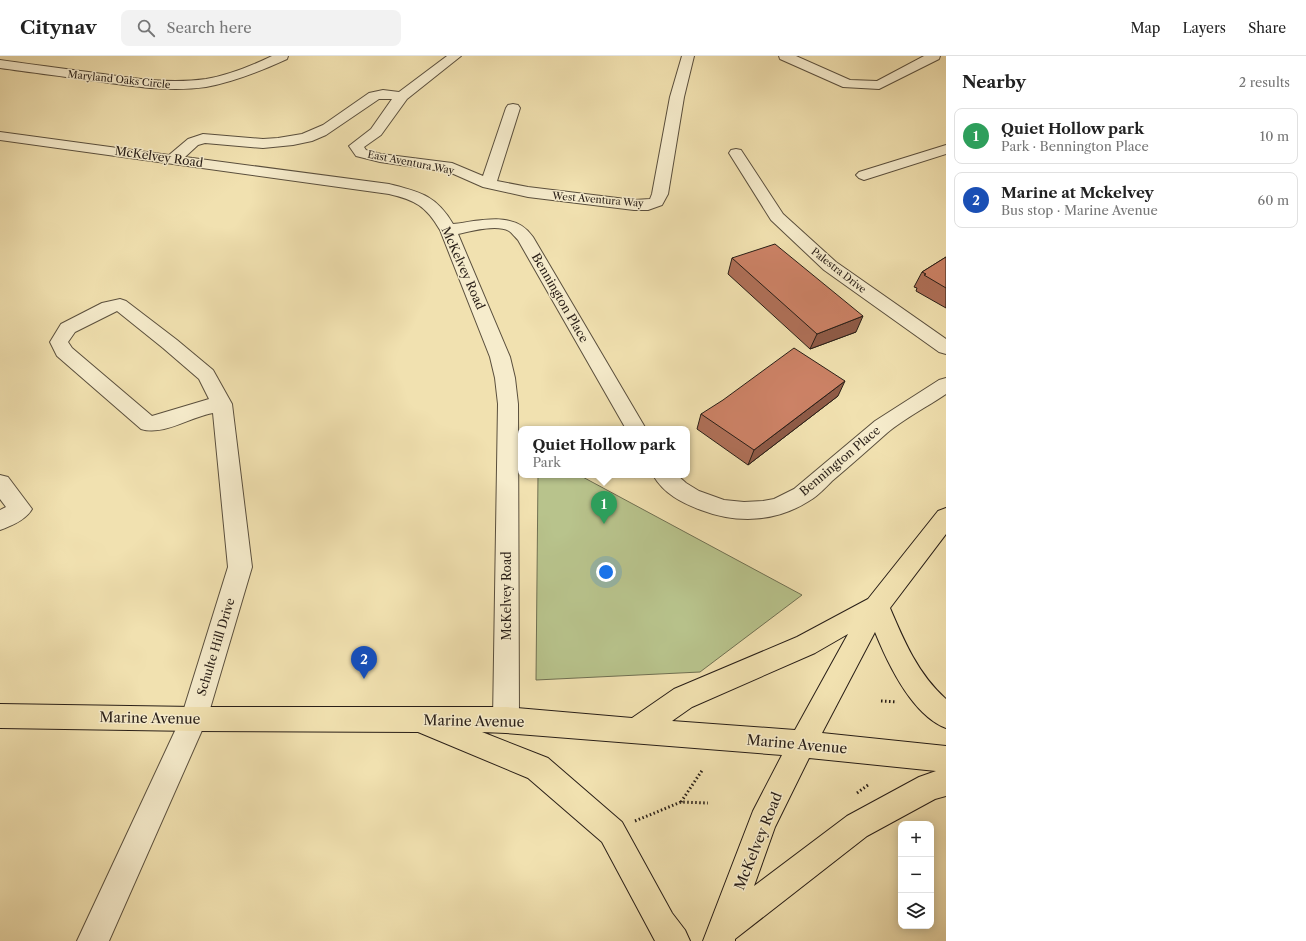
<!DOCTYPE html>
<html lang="en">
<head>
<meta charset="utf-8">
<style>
  :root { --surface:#fff; --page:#f2f2f2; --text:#222; --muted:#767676; --line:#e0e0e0; --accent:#0b8043 }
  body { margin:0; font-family:"Libre Caslon Text",serif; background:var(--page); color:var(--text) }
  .controls { position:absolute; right:12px; bottom:12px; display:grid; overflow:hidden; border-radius:8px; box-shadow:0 2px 10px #0003 }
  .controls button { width:36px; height:36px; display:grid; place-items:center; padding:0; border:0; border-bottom:1px solid var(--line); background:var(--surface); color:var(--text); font:20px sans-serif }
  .you { position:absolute; left:606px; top:516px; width:14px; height:14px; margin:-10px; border:3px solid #fff; border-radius:50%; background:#1a73e8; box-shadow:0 0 0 6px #1a73e833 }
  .badge { display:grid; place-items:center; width:26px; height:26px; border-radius:50%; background:var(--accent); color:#fff; font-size:13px; font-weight:700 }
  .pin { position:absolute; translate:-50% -33px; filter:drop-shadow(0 1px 2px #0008) }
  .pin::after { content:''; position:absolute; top:21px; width:14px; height:12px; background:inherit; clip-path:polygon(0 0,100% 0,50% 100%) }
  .popup { position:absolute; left:518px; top:370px; width:172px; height:52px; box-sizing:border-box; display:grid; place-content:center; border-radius:8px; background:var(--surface); filter:drop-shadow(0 1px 3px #0005); font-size:13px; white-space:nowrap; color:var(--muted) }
  .popup b { font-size:15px; color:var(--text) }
  .popup::after { content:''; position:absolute; left:50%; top:100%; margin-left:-8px; border:8px solid transparent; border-top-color:var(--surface) }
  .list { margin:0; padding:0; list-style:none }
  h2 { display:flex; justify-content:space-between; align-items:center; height:52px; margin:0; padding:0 16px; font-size:17px }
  h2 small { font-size:13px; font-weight:400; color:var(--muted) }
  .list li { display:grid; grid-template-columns:26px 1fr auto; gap:12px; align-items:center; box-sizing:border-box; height:56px; margin:0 8px 8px; padding:0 8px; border:1px solid var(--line); border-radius:8px }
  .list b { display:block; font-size:15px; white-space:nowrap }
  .list p { margin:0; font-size:13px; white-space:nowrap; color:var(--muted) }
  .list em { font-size:13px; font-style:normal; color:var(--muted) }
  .icon { flex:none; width:22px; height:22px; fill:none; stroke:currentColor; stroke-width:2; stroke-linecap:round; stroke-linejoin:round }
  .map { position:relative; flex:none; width:946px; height:885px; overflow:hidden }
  header { display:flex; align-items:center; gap:24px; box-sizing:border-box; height:56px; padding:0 20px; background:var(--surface); border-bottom:1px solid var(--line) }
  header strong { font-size:19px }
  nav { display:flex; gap:22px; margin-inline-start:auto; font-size:14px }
  .search { width:280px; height:36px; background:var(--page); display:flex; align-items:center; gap:10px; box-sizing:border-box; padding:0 14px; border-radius:8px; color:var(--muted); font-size:15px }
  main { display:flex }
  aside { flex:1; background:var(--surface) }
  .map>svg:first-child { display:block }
</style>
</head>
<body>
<header>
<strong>Citynav</strong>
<div class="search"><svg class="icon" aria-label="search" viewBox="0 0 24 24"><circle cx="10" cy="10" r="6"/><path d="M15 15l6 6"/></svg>Search here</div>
<nav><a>Map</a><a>Layers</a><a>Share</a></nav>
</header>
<main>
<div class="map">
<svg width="946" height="885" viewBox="0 0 946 885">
  <rect width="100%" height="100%" fill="#f1e1b0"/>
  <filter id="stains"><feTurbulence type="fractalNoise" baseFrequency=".005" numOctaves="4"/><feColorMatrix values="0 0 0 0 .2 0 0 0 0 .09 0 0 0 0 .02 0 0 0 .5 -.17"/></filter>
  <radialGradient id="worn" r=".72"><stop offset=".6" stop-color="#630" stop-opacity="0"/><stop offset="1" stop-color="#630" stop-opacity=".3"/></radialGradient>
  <!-- green -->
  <path fill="#b8c38c" stroke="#707052" d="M538,419H579L802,539L700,616L536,624Z"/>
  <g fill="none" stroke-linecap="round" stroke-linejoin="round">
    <defs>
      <path id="minor" d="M272,0H288L287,3C261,15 234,26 206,31C172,36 137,31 103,26C69,21 34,17 0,12V4C34,9 68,13 103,18C137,23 171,28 206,23C229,19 251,10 272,0Z
        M447,0H461L407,43L381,79L364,91L366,94L381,98L452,107L483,120L506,52L508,49L513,48L518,49L520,52L497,125L528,131L634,144L650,143L652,138L670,41L682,0H694L684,41L668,138L662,149L648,154H634L528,141L483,131L449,116L380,106L356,100L349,90L371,73L392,43H379L326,79L312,85L293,89L263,92L205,87L198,89L185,101L389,128C420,136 436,139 453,168C480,165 515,154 533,181L646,373H626L518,184C515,181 512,177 509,175C497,168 471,175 458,178L510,301L515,322L518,348L519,664L515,673L506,677L497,673L493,664L498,348L495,322L490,301L440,174C426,150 415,144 389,138L0,84V76L169,99L188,83L203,78L263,83L278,82L302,78L323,69L369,37L383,34L399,36Z
        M779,0H796L850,24L877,25L924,0H940L939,3L879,33L843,31L780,3Z
        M946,89V98L864,124L859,122L856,119L859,116Z
        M736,93L741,94L783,158L836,206L946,283V298L939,296L824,214L771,164L729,97L731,94Z
        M120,243L126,245L177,284L213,314L232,348L252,511L207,663L109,885H77L181,662L228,511L213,357C190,361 164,380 141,373L57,300L50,286L61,268L102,247ZM117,255L163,292L199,323L209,343L152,360L72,292L68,286L75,276Z
        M946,322V338C927,351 905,362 887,377C869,393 851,409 832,425C825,432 818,440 809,445C776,466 738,468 701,454C682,447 664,438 653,419H677L686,427L699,435L724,444L744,446L763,445L774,443L794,433L875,365L939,324Z
        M0,419L8,421L32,453C26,464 11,470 0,474V454L6,451L0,443Z"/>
      <path id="major" d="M946,452V478L890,552C904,585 918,618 946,643V672C912,659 888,608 875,576L822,677L946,690V740L935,743L867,780L735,883V885H703L753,755L782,699L506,677L482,676L548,702L622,766L672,857L685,874L690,885H655L602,786L528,722L418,676L194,675L0,672V648L194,651H506L632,662L674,633L797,581L868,543L938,455ZM848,578L795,674L672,665L692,651L815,597ZM809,702L936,715L919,721L847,760L754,830L775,771Z"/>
    </defs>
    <!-- minor casing -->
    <use href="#minor" stroke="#5a4f3d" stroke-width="2"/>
    <!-- major casing -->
    <use href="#major" stroke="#281e17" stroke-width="2"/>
    <!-- path -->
    <path stroke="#281e17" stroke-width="3" stroke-dasharray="1.5 2.5" stroke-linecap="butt" d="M881,645L897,646
      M857,737L868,729
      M681,746L703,713
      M635,765L681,746L708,747"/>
    <!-- minor -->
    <use href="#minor" fill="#f6eccc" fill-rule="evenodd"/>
    <!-- major -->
    <use href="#major" fill="#f1e1b0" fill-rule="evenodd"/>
  </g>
  <!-- wall -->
  <path fill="#af7058" stroke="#281e17" d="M946,201V252L916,235L917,232L914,231L922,216Z
    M732,202L856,276L810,293L728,218Z
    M838,340L748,409L697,373L701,358Z"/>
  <!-- shaded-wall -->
  <path fill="#8f5b47" stroke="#281e17" d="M863,260L856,276L810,293L817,278Z
    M845,325L838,340L748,409L754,394Z"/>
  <!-- building -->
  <path fill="#cc8266" stroke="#281e17" d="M775,188L863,260L817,278L732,202Z
    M946,201V232L924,219L926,218L922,216Z
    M794,292L845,325L754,394L701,358L723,344Z"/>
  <g text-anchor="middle" stroke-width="3" stroke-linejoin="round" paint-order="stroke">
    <!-- far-street labels -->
    <g font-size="10" fill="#281e17" stroke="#f6eccc">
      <text transform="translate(119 23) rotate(6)" y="4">Maryland Oaks Circle</text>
      <text transform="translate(411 106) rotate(11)" y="4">East Aventura Way</text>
      <text transform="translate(598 143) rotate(5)" y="4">West Aventura Way</text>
      <text transform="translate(839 214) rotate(38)" y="4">Palestra Drive</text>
    </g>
    <!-- street labels -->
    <g font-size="12" fill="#281e17" stroke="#f6eccc">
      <text transform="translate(159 101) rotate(8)" y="4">McKelvey Road</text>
      <text transform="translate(463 212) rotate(66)" y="4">McKelvey Road</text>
      <text transform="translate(560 242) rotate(60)" y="4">Bennington Place</text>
      <text transform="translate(840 405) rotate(-40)" y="4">Bennington Place</text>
      <text transform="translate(507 540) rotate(-90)" y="4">McKelvey Road</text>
      <text transform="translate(216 591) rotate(-73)" y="4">Schulte Hill Drive</text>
    </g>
    <!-- near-street labels -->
    <g font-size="14" fill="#281e17" stroke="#f6eccc">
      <text transform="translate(150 662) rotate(1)" y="5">Marine Avenue</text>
      <text transform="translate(474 665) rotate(1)" y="5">Marine Avenue</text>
      <text transform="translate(797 688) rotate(5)" y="5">Marine Avenue</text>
      <text transform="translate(758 785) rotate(-68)" y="5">McKelvey Road</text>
    </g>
  </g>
  <rect width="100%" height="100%" filter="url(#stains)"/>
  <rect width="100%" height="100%" fill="url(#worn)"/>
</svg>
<div class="controls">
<button>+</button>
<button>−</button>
<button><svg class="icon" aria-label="layers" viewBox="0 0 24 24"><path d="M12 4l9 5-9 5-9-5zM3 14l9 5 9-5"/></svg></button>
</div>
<div class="you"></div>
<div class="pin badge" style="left:604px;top:468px;background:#2e9e5b">1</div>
<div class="popup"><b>Quiet Hollow park</b>Park</div>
<div class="pin badge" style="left:364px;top:623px;background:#1a4fb4">2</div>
</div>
<aside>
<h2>Nearby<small>2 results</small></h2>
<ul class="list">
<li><span class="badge" style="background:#2e9e5b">1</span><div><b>Quiet Hollow park</b><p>Park · Bennington Place</p></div><em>10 m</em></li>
<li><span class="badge" style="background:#1a4fb4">2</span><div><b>Marine at Mckelvey</b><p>Bus stop · Marine Avenue</p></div><em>60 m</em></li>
</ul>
</aside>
</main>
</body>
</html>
